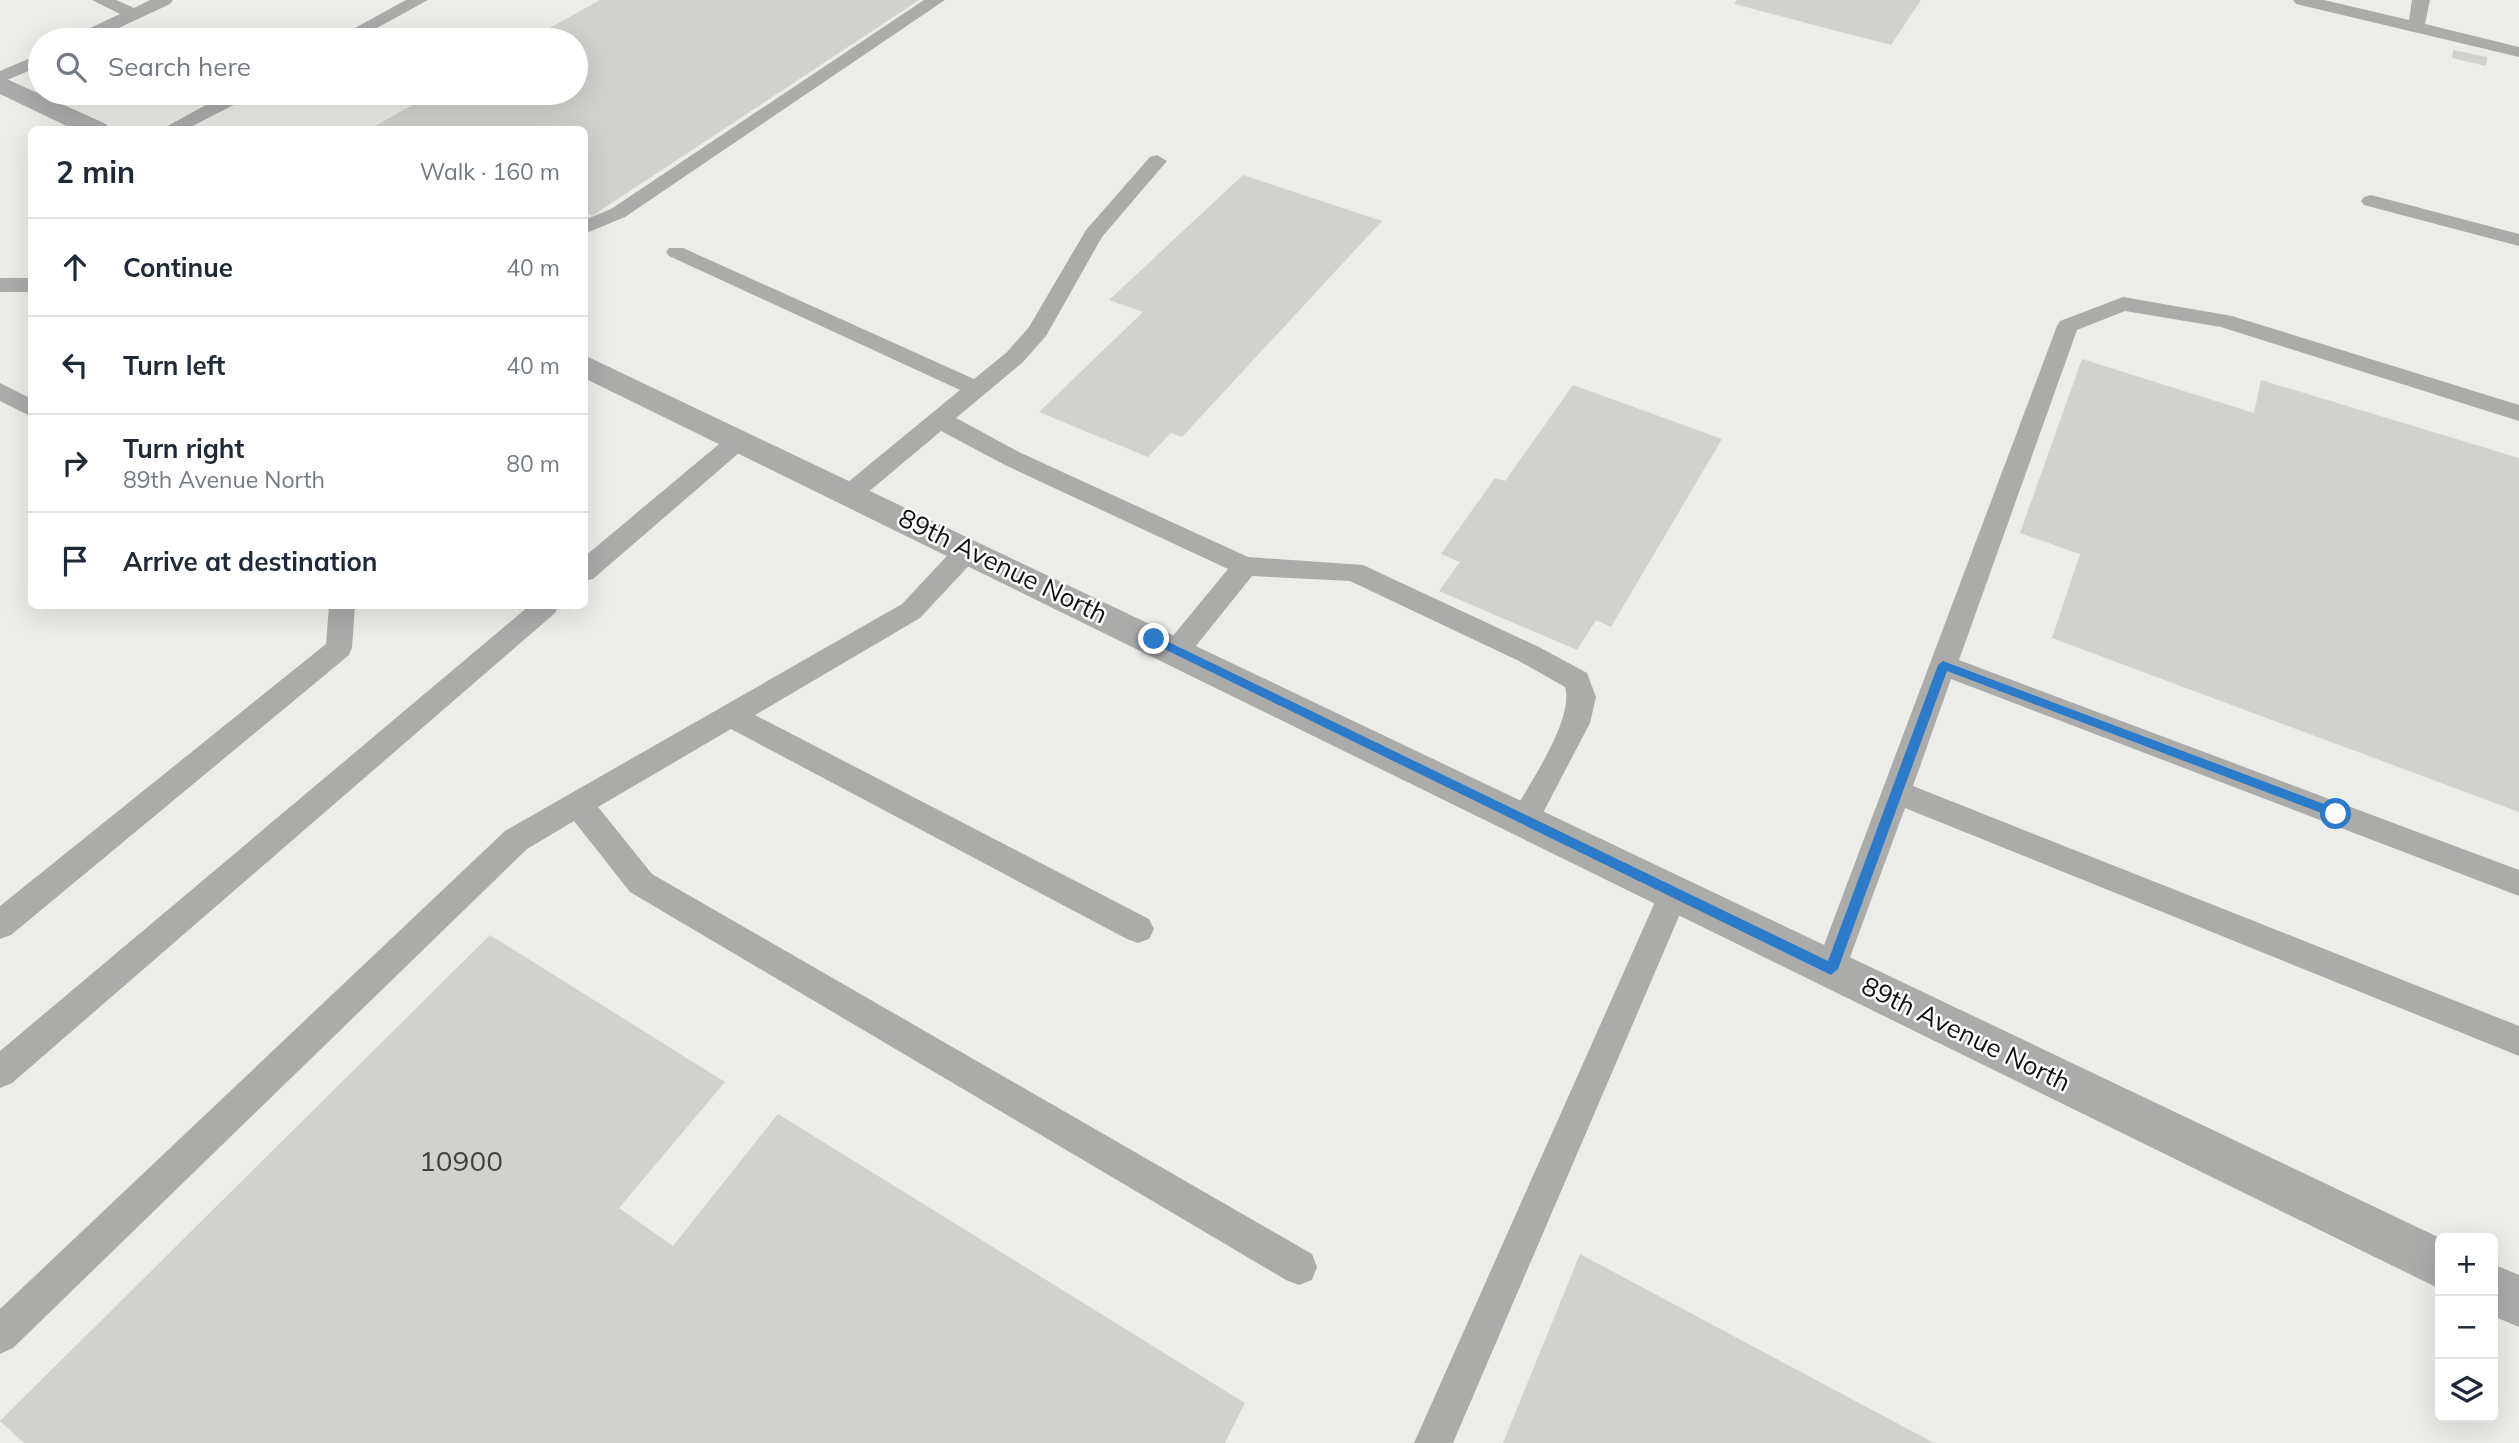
<!DOCTYPE html>
<html lang="en">
<head>
<meta charset="utf-8">
<style>
  :root { --surface:#fff; --page:#f2f2f3; --text:#1f2937; --muted:#747a83; --line:#e0e1e3 }
  body { margin:0; font-family:Mulish,sans-serif; background:var(--page); color:var(--text) }
  .controls { position:absolute; right:21px; bottom:21px; display:grid; overflow:hidden; border-radius:10px; box-shadow:0 7px 28px #0002 }
  .controls button { width:63px; height:63px; display:grid; place-items:center; padding:0; border:0; border-bottom:2px solid var(--line); background:var(--surface); color:var(--text); font:35px sans-serif }
  .stop { position:absolute; width:21px; height:21px; margin:-16px; border:5px solid #2b7bca; border-radius:50%; background:#fff }
  .stop.end { background:#2b7bca; border-color:#fff; box-shadow:0 2px 7px #0008 }
  .list { margin:0; padding:0; list-style:none }
  h2 { display:flex; justify-content:space-between; align-items:center; height:91px; margin:0; padding:0 28px; font-size:30px }
  h2 small { font-size:23px; font-weight:400; color:var(--muted) }
  .list li { display:grid; grid-template-columns:46px 1fr auto; gap:21px; align-items:center; box-sizing:border-box; height:98px; padding:0 28px; border-top:2px solid var(--line) }
  .list b { display:block; font-size:26px; white-space:nowrap }
  .list p { margin:0; font-size:23px; white-space:nowrap; color:var(--muted) }
  .list em { font-size:23px; font-style:normal; color:var(--muted) }
  .icon { flex:none; width:38px; height:38px; fill:none; stroke:currentColor; stroke-width:2; stroke-linecap:round; stroke-linejoin:round }
  .map { position:relative; flex:none; width:2519px; height:1443px; overflow:hidden }
  .search { position:absolute; background:var(--surface); box-shadow:0 7px 28px #0002; left:28px; top:28px; width:560px; height:77px; display:flex; align-items:center; gap:18px; box-sizing:border-box; padding:0 24px; border-radius:38px; color:var(--muted); font-size:26px }
  .panel { position:absolute; background:var(--surface); box-shadow:0 7px 28px #0002; left:28px; top:126px; width:560px; height:483px; border-radius:10px }
  .map>svg:first-child { display:block }
</style>
</head>
<body>
<div class="map">
<svg width="2519" height="1443" viewBox="0 0 2519 1443">
  <rect width="100%" height="100%" fill="#ecede9"/>
  <!-- building -->
  <path fill="#d1d1cd" d="M600,0H919L592,216L584,212V130H385L375,126L434,93H576V40H528Z
    M1737,0H1921L1891,45L1734,4Z
    M2453,50L2487,57L2486,66L2452,58Z
    M1243,175L1382,221L1182,437L1171,433L1148,457L1039,412L1143,312L1109,300Z
    M2082,359L2254,413L2261,380L2519,458V812L2052,638L2080,554L2020,533Z
    M1573,385L1722,439L1611,627L1596,620L1577,650L1439,591L1460,562L1441,554L1495,478L1505,481Z
    M490,935L725,1082L619,1208L673,1246L778,1114L1245,1403L1225,1443H24L0,1421Z
    M1580,1254L1934,1443H1503Z"/>
  <g fill="none" stroke-linecap="round" stroke-linejoin="round">
    <!-- service -->
    <path fill="#abacaa" fill-rule="evenodd" d="M92,0H116L134,8L150,0H173L170,4L93,40H70L73,36L120,14Z
      M406,0H428L355,40H333Z
      M924,0H945L625,217L584,234V220L611,209Z
      M2293,0H2324L2409,20L2412,0H2430L2425,24L2519,47V57L2296,4Z
      M40,54V66L0,83V71Z
      M228,93H251L249,97L185,130H160Z
      M1157,155L1167,161L1102,237L1046,336L1023,362L956,418L1021,453L1248,557L1363,565L1539,647L1587,673L1596,697L1590,723L1534,830L1524,833L1514,830L1509,821C1525,789 1575,721 1565,687L1519,661L1350,581L1252,576L1187,657L1177,660L1167,657L1164,650L1167,643L1228,569L1005,465L941,431L860,499L851,502L842,499L839,493L842,487L960,390L669,256L666,252L669,248H683L974,379L1007,352L1029,327L1086,230L1150,157Z
      M2371,195L2519,234V246L2364,205L2361,201L2364,197Z
      M0,278H32V292H0Z
      M2123,297L2232,316L2519,405V421L2221,327L2125,311L2077,330L1959,660L2519,870V896L1951,679L1913,786L2519,1026V1056L1905,808L1842,979L1831,983L1820,979L1815,969L2057,326L2060,321Z
      M0,383L32,399V417L0,401Z
      M739,432L747,434L751,440L747,446L593,579L584,581V557L731,434Z
      M968,541L977,543L981,550L977,557L920,618L755,715L1149,919L1154,929L1149,939L1138,943L1127,939L731,729L598,807L652,874L1312,1254L1317,1267L1312,1280L1299,1285L1286,1280L630,892L574,821L527,849L13,1348L0,1354V1309L505,831L902,604L959,543Z
      M329,606H355L352,648L349,655L11,935L0,939V906L326,644Z
      M529,606H559L555,613L12,1083L0,1088V1051Z
      M1674,880L1685,884L1689,893L1453,1443H1414L1659,893L1663,884Z"/>
    <!-- tertiary -->
    <path fill="#abacaa" fill-rule="evenodd" d="M0,76L106,124L110,130H75L0,94Z
      M584,355L2440,1238V1289L584,378Z
      M2493,1264L2519,1275V1327L2493,1316Z"/>
  </g>
  <!-- route -->
  <path fill="#2b7bca" d="M1154,635L1828,961L1938,665L1943,661L2340,810L2342,814L2336,819L2332,817L1947,671L1838,969L1831,975L1150,642L1149,639Z"/>
  <g text-anchor="middle" stroke-width="5" stroke-linejoin="round" paint-order="stroke">
    <!-- street labels -->
    <g font-size="26" fill="#10100f" stroke="#fff">
      <text transform="translate(1003 566) rotate(26)" y="9">89th Avenue North</text>
      <text transform="translate(1966 1034) rotate(26)" y="9">89th Avenue North</text>
    </g>
    <!-- near-number labels -->
    <g font-size="28" fill="#40403e">
      <text x="461" y="1171">10900</text>
    </g>
  </g>
</svg>
<div class="controls">
<button>+</button>
<button>−</button>
<button><svg class="icon" aria-label="layers" viewBox="0 0 24 24"><path d="M12 4l9 5-9 5-9-5zM3 14l9 5 9-5"/></svg></button>
</div>
<div class="stop" style="left:2336px;top:814px"></div>
<div class="stop end" style="left:1154px;top:639px"></div>
<div class="search"><svg class="icon" aria-label="search" viewBox="0 0 24 24"><circle cx="10" cy="10" r="6"/><path d="M15 15l6 6"/></svg>Search here</div>
<section class="panel">
<h2>2 min<small>Walk · 160 m</small></h2>
<ul class="list">
<li><svg class="icon" aria-label="ahead" viewBox="0 0 24 24"><path d="M12 20V5M6 11l6-6 6 6"/></svg><div><b>Continue</b></div><em>40 m</em></li>
<li><svg class="icon" aria-label="left" viewBox="0 0 24 24"><path d="M17 20v-9H6M10 6l-5 5 5 5"/></svg><div><b>Turn left</b></div><em>40 m</em></li>
<li><svg class="icon" aria-label="right" viewBox="0 0 24 24"><path d="M7 20v-9h11M14 6l5 5-5 5"/></svg><div><b>Turn right</b><p>89th Avenue North</p></div><em>80 m</em></li>
<li><svg class="icon" aria-label="arrive" viewBox="0 0 24 24"><path d="M6 21V4h12l-3 4 3 4H6"/></svg><div><b>Arrive at destination</b></div></li>
</ul>
</section>
</div>
</body>
</html>
